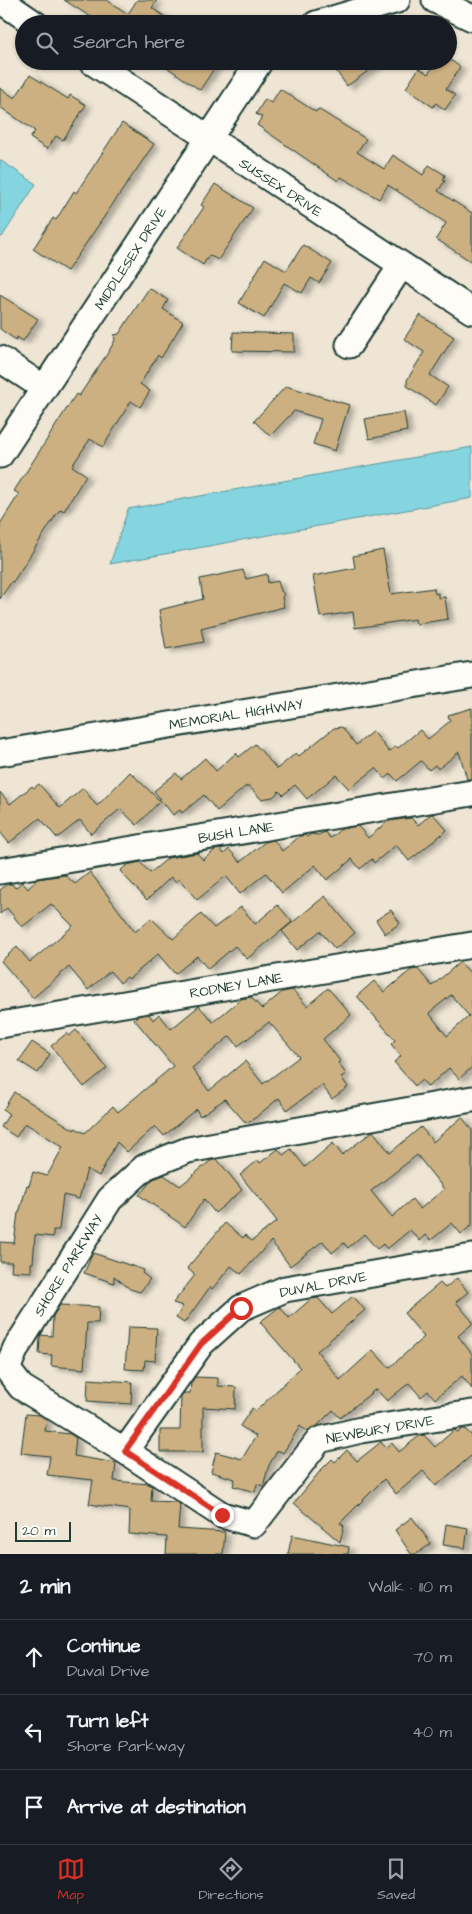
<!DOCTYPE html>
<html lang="en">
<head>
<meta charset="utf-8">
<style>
  :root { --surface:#171b24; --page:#242831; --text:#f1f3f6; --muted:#9ea1a6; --line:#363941; --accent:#d93025 }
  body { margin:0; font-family:"Architects Daughter",sans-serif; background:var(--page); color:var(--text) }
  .scale { position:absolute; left:15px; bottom:12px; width:56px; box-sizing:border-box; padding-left:5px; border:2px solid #1f3d34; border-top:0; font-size:14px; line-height:18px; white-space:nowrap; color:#1f3d34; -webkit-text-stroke:4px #fdfcf7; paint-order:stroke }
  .stop { position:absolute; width:15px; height:15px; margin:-11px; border:4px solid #d93025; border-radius:50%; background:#fff }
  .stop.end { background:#d93025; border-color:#fff; box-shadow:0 1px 5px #0008 }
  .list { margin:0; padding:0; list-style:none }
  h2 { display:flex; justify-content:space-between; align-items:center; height:65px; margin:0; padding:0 20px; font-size:21px }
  h2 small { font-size:16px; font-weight:400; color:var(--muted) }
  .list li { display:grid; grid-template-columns:32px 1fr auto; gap:15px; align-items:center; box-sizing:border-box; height:75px; padding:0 20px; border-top:1px solid var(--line) }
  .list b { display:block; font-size:19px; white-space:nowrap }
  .list p { margin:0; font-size:16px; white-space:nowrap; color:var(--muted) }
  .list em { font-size:16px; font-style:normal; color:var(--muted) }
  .icon { flex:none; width:28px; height:28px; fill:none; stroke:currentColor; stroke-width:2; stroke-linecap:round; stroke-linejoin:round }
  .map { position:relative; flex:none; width:472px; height:1554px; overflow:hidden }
  .search { position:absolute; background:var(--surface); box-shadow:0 1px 4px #0004; left:15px; right:15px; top:15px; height:55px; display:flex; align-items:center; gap:12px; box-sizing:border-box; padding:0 18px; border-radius:28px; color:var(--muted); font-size:19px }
  .sheet { height:290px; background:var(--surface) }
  nav { display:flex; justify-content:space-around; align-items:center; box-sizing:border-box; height:70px; border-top:1px solid var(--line); background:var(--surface); font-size:14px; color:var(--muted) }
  nav a { display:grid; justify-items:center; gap:2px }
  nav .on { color:var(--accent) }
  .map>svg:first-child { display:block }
</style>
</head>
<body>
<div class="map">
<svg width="472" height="1554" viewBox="0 0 472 1554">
  <defs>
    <filter id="shadow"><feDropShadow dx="5.5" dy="3" stdDeviation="2.5" flood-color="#0004"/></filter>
  </defs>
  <rect width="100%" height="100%" fill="#eee5d4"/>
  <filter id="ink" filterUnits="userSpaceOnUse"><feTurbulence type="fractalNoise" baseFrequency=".02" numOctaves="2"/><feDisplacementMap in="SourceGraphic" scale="10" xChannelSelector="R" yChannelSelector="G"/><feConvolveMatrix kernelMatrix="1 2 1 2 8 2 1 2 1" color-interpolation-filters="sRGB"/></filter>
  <g filter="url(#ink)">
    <!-- water -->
    <path fill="#85d5e1" stroke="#5c989c" d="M0,160L36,184L2,237L0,236Z
      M472,447V498L110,564L128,509Z"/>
    <!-- building -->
    <path fill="#ccb081" stroke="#1f3d34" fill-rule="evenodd" filter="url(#shadow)" d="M64,0H107L128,14L137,0H157L152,8L176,24H102Z
      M158,61H219L200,90Z
      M343,61H382L347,86L334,68Z
      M437,61H452L460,67L446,89L455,95L445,110L436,103L433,107L406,88L419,68L428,74Z
      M30,75L68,99L70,95L86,105L63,140L56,136L47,149L30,138L35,131L0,107V88L15,98Z
      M280,89L316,112L318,109L366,139L357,152L384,169L393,155L423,175L429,165L445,175L443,180L445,181L438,191L472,213V262L436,239L446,223L388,185L379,199L341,177L338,181L257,125L262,117L256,114L265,99L271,103Z
      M122,123L154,144L67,271L33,249L53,218L56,220L74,191L76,193Z
      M215,184L253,208L218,260L209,255L203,265L177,248L204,207L201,205Z
      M303,245L332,263L319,283L311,278L302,293L284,283L264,318L239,303L265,258L286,271Z
      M149,288L168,300L163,309L183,322L161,358L158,355L140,384L150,391L140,407L131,401L103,447L90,439L72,466L86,475L64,511L61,509L58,512L13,582L12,581L0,599V524L19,494L14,491L76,394L79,396L109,351L115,340L114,335L119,334Z
      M0,295L38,319L23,341L17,337L16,340L0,329Z
      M420,315L454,337L430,375L448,387L436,405L407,386V380L424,352L404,339Z
      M233,332L294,334V352L232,351Z
      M286,386L349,405L335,451L313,444L321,419L294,411L270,436L254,421Z
      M404,412L407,431L369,439L365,419Z
      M383,550L391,594L434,588L435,594L438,593V598L445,597L448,619L416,624L415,619L355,628L353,612L320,617L313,576L355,568L353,556Z
      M243,570L246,579L267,574L268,583L278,581L281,591L284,594L282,597L284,607L201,628L204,642L166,649L159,610L203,599L200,579Z
      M472,708V779H467L459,752L438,769L435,765L429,770L421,761L397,781L391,774L385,779L376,768L349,789L336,775L307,799L295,785L283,795L279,791L273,797L261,799L249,786L247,788L246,786L217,811L204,795L182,813L180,810L173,815L154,791L176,773L181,779L205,758L216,771L236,753L239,757L255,744L277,769L296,753L299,756L334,728L342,727L356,745L373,731L389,752L396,746L398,748L420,730L428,739L450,721L448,715Z
      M130,772L160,801L137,825L120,809L91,834L80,820L57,838L40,818L9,843L0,832V792L10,804L32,786L34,788L39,784L60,808L83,788L97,806Z
      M431,814H433L447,830L409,861L396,845L374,863L372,859L360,869L352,859L327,880L315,865L282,893L266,873L240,894L226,876L197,900L179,879L175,882L171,877L147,900L120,871L127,865L140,862L150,873L168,858L197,853L203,860L215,850L220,849L224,854L229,849L240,862L265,842L274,840L282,851L300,836L305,835L307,837L311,834L318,835L325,832L330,838L341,829L358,826L368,838L388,821L411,818L418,825Z
      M90,872L135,932L151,918L173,939L201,914L214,928L241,907L255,924L278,905L292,922L247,959L235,946L208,969L197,956L175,974L158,954L129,979L127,977L120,983L110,971L88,990L69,967L33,998L1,961L17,947L30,962L73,926L51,904L22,927L7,908L0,914V890L7,884H12L15,888L22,882L28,889L37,879L65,875L75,884Z
      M325,896L355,933L335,949L320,931L297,950L282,931Z
      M391,910L400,923L385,934L376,920Z
      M460,962L472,975V1067L459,1079L449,1068L428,1087L422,1080L415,1086L394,1062L401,1056L391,1044L395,1040L357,996L374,981L384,992L411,970L418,969L432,986ZM451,995L469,1016L447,1036L429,1013Z
      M328,988L351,1015L323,1039L340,1061L338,1063L346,1074L341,1077L348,1087L332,1099L322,1085L287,1110L279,1098L250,1122L244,1121L225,1099L200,1116L196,1109L164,1136L155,1126L127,1152L117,1142L99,1176L87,1169L79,1199L63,1195L59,1230H53V1237L35,1235L33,1263H31V1272L11,1271L12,1262H0V1242L14,1243L18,1213H19L27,1185L29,1186L33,1172L47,1176L63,1147L25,1123L16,1137L1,1127L9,1114L3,1110L14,1092L74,1130L75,1128L85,1133L113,1106L118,1112L173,1066L134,1019L137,1016L149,1014L153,1020L159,1014L171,1029L199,1006L213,1022L241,999L251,997L262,1009L282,992L293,990L307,1006ZM269,1022L299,1057L263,1084L245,1061L209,1091L192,1068L230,1036L238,1046Z
      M76,1030L107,1068L84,1087L51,1046L67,1033L69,1036Z
      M32,1042L50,1054L38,1073L19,1061Z
      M462,1117L472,1130V1225L461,1234L452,1223L431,1240L426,1235L420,1241L410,1230L387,1249L383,1244L377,1249L364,1234L348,1248L344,1243L332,1253L323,1241L290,1266L271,1241L241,1274L231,1266L212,1289L210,1287L184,1323L176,1318L183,1306L173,1303L195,1275L187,1268L225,1223L243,1238L245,1235L252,1241L277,1221L240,1175L258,1160L260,1163L278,1149L283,1155L291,1149L305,1167L333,1143L342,1155L373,1131L390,1153L421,1127L433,1142ZM417,1155L444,1189L420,1209L412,1199L392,1217L371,1191Z
      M217,1159L242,1190L215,1213L204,1199L185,1227L139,1195L153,1179L164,1175L180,1186L210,1161Z
      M93,1253L144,1270L142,1273L150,1279L140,1292L130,1289L114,1276V1283L84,1273Z
      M457,1278L468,1292L456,1302L472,1321V1324L458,1336L472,1354V1389L462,1376L435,1399L428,1391L421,1397L409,1383L387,1401L376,1389L340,1418L333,1410L317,1426L307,1432L300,1426L283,1453L278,1450L269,1465L263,1486L257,1484L255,1492L233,1486L235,1479L211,1472L216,1452L242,1459L256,1436L240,1426L252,1408L256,1411L300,1368L260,1322L278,1308L280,1307L289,1318L311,1299L318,1298L332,1314L353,1296L365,1310L317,1351L340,1380L373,1350L389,1368L424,1337L404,1313L440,1283L445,1288Z
      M60,1305L99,1307L98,1323H87L84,1369L51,1366L52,1355L39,1354L40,1337L41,1335L52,1336L53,1316Z
      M128,1327L157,1328L155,1361L145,1360L144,1370L125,1369Z
      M195,1377L218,1378V1386L236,1387L235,1409L203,1407V1452H160V1430H180L181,1396L184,1393H190L191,1383Z
      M88,1379L132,1382L131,1404L87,1401Z
      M26,1414L40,1415L47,1420L45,1431L70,1434L76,1438L74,1456L116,1463L114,1481L149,1484L152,1486L151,1501L176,1502L180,1504L178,1529L225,1532L223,1554H166L167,1537L129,1534L130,1510L89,1504L93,1480L47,1475L50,1456L21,1453Z
      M462,1429H465L472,1436V1455L436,1486L423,1471L396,1494L384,1479L340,1523L344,1526L340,1542L294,1503L321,1470L332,1459L335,1462L347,1450L357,1461L381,1442L386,1448L392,1443L399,1452L419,1436L424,1435L435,1447L454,1430L458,1432Z
      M412,1517L431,1544L416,1554H411L395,1530Z
      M446,1524L468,1528L465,1548L443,1545Z
      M292,1535L349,1547L348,1554H288Z"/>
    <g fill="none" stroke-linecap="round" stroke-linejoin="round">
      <defs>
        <path id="minor" d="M0,0L35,24
          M435,0L472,18
          M316,24L397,0
          M91,61L472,311
          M349,345L401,266
          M0,359L44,388
          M0,455L260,61
          M0,753L472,675
          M0,871L472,793
          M0,1025L472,945
          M472,1099L188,1150L145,1167L110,1199L16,1348L7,1369L21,1387L125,1451L222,1515L254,1524L319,1440L361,1430L472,1413
          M125,1451L201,1344L241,1308L285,1289L472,1257"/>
      </defs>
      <!-- minor casing -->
      <use href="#minor" stroke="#1f3d34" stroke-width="29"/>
      <!-- minor -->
      <use href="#minor" stroke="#fdfcf7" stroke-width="25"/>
    </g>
  </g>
  <g fill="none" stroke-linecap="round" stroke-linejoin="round" filter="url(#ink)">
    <!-- route -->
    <path stroke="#d93025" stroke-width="6" d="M222,1515L125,1451L201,1344L241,1308"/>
  </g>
  <g text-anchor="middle" stroke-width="4.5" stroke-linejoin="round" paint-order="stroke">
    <!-- street labels -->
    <g font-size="14" fill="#1f3d34" stroke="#fdfcf7">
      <text transform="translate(281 187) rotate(33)" y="5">SUSSEX DRIVE</text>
      <text transform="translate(130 258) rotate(-57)" y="5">MIDDLESEX DRIVE</text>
      <text transform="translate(236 714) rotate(-9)" y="5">MEMORIAL HIGHWAY</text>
      <text transform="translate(236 832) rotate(-9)" y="5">BUSH LANE</text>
      <text transform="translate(236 985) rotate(-10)" y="5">RODNEY LANE</text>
      <text transform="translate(68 1265) rotate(-58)" y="5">SHORE PARKWAY</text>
      <text transform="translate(323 1284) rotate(-11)" y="5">DUVAL DRIVE</text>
      <text transform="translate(380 1429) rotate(-10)" y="5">NEWBURY DRIVE</text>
    </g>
  </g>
</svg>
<div class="scale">20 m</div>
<div class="stop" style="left:241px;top:1308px"></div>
<div class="stop end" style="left:222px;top:1515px"></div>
<div class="search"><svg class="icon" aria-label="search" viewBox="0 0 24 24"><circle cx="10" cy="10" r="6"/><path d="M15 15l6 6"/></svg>Search here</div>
</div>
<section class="sheet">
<h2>2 min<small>Walk · 110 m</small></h2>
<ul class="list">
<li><svg class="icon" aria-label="ahead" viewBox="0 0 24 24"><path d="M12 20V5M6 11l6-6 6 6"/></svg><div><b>Continue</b><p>Duval Drive</p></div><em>70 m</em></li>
<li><svg class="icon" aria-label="left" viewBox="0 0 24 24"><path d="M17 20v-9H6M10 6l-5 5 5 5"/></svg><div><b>Turn left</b><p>Shore Parkway</p></div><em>40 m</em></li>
<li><svg class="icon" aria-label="arrive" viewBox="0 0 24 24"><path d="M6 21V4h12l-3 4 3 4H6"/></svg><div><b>Arrive at destination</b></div></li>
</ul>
</section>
<nav>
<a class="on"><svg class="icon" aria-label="map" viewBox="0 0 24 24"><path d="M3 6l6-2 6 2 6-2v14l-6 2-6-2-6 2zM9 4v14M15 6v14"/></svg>Map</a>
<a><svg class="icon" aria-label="directions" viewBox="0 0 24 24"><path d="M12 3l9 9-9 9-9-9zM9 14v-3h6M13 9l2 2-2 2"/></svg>Directions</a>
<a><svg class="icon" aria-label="saved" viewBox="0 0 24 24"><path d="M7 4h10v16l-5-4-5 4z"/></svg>Saved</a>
</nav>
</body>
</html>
